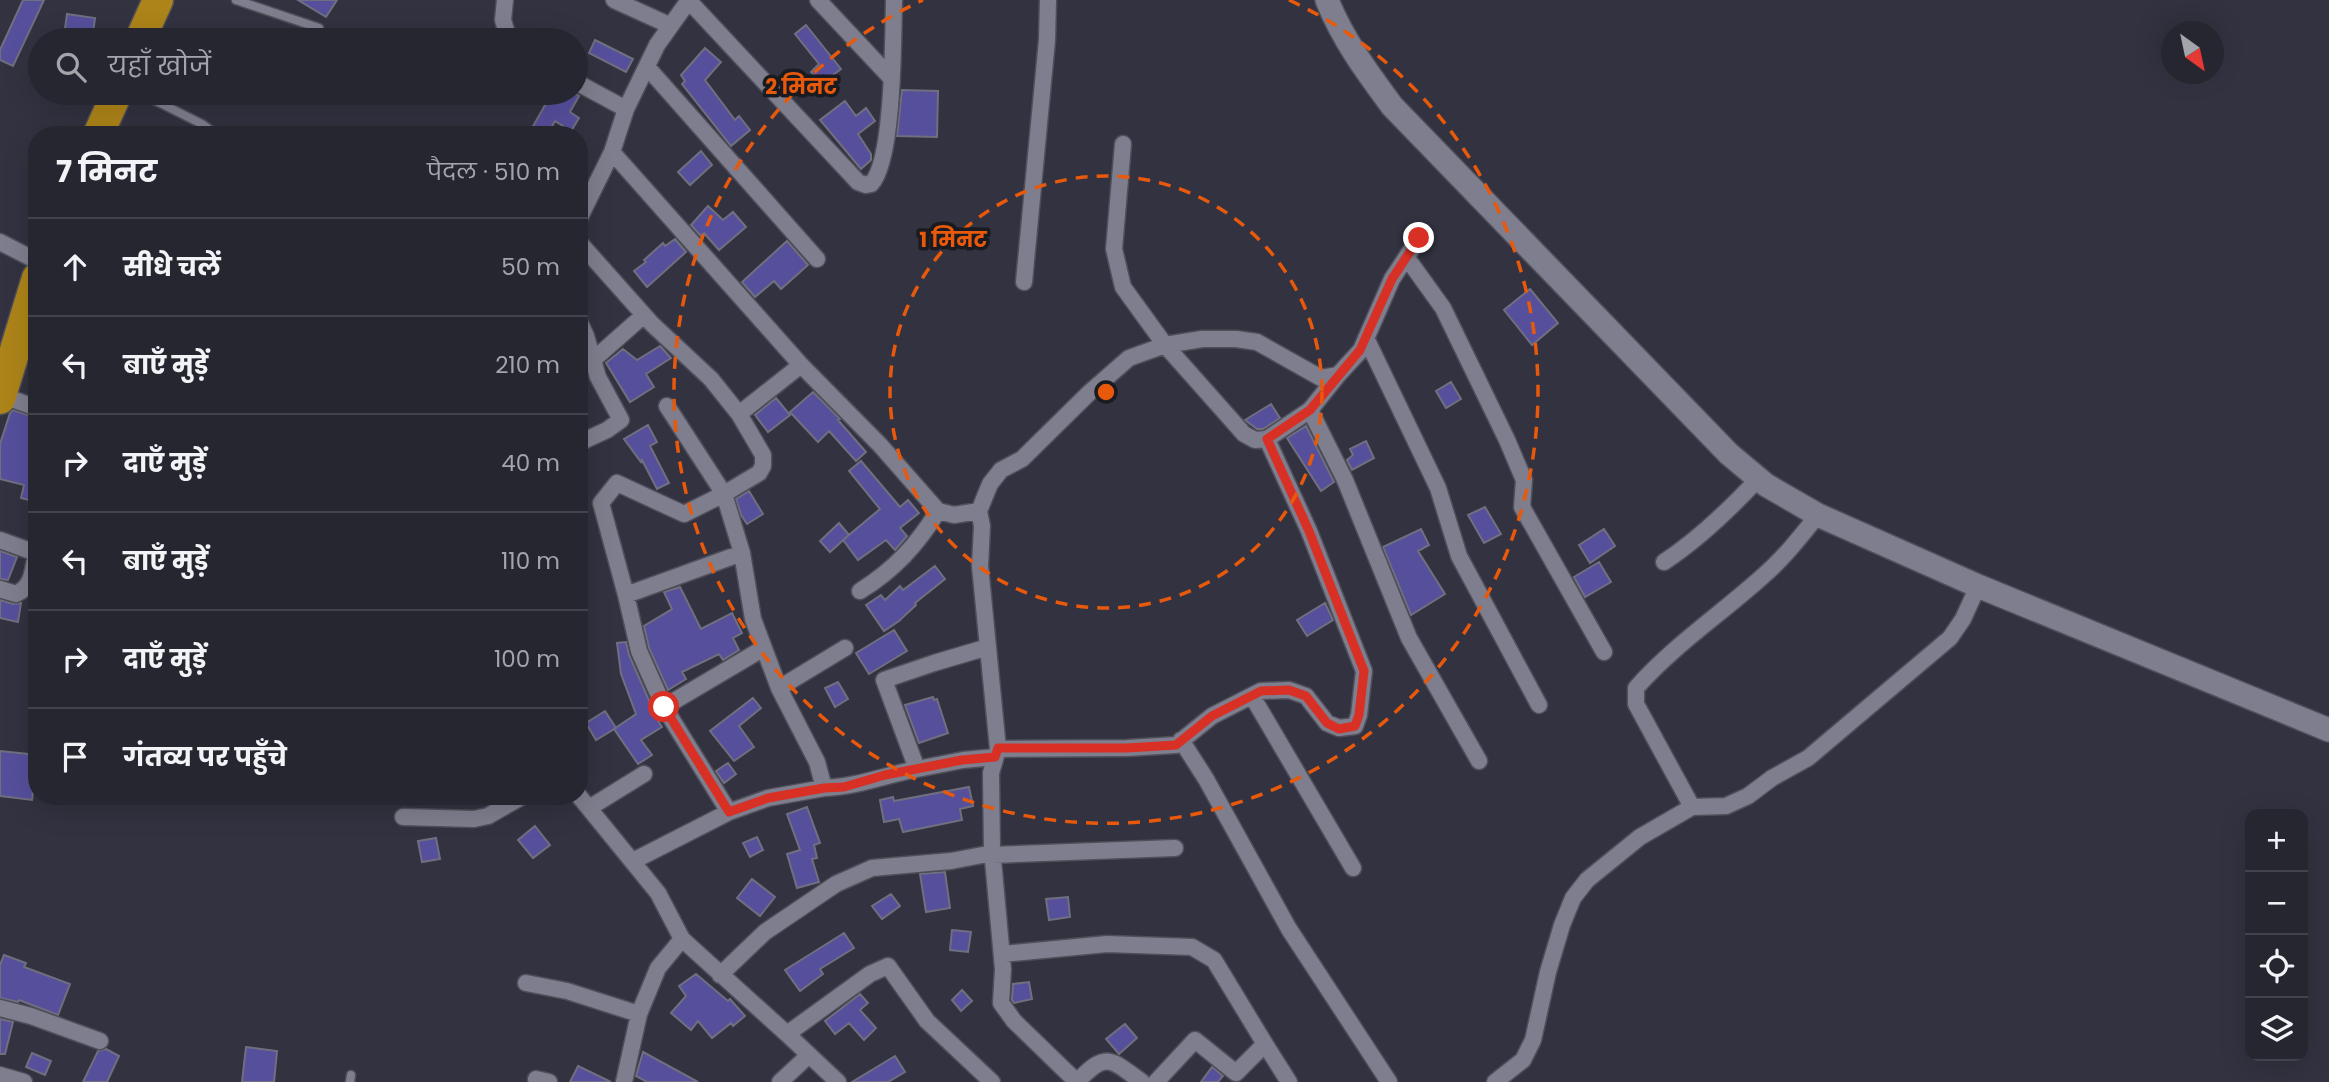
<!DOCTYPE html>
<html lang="hi">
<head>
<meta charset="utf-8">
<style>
  :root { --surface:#262630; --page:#32323c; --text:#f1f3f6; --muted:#a4a5ab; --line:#42434c }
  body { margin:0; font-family:Poppins,"Noto Sans Devanagari",sans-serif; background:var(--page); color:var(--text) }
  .controls { position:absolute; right:21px; bottom:21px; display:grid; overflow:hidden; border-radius:14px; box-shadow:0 7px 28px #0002 }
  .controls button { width:63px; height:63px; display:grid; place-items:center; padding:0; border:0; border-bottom:2px solid var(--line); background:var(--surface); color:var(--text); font:35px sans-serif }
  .compass { position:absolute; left:2161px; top:21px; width:63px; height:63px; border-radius:50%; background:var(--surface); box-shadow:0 7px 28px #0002; rotate:147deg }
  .stop { position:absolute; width:21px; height:21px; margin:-16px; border:5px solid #d93025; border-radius:50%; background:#fff }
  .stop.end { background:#d93025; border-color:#fff; box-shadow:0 2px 7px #0008 }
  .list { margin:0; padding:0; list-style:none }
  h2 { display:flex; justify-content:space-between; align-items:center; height:91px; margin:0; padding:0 28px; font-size:30px }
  h2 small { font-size:23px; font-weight:400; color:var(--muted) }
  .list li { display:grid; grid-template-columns:46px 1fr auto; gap:21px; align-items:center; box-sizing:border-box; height:98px; padding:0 28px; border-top:2px solid var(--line) }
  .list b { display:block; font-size:26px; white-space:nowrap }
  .list em { font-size:23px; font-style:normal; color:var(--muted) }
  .icon { flex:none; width:38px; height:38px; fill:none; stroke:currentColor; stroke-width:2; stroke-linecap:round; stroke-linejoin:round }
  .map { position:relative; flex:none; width:2329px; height:1082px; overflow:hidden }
  .search { position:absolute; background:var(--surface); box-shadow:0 7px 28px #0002; left:28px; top:28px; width:560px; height:77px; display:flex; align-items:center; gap:18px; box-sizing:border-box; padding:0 24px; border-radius:38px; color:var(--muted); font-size:26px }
  .panel { position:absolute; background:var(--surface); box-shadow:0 7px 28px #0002; left:28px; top:126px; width:560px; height:679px; border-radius:28px }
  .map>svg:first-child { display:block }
</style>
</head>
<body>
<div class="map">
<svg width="2329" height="1082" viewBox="0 0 2329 1082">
  <rect width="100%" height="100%" fill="#323240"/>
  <!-- building -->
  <path fill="#564f9c" stroke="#6f6f7f" stroke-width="2" d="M23,0H44L13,66L0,60V50Z
    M298,0H337L326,17Z
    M67,14L95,18L92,40L64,36Z
    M806,25L841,69L822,83L811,72L819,64L795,34Z
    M595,40L633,59L626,72L589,53Z
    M705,48L721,62L705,80L735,120L739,116L750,130L731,146L682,84L685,81L681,75Z
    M902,90L938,91L937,137L897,136Z
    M552,93H574L579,96L570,112L579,118L571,131L555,121L547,135H528Z
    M845,101L856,116L866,108L875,121L858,134L871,154V160L861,169L820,120Z
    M701,151L712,165L690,185L678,172Z
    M708,206L723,220L733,212L746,227L719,250L704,233L701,236L691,225Z
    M675,239L686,252L647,287L634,271L646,262L644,260L663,243L665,246Z
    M787,241L808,265L781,289L774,281L755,297L742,282Z
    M1530,289L1558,323L1532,345L1504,310Z
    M660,346L671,358L646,374L654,387L630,402L606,363L623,349L637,360Z
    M1451,382L1461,399L1446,408L1436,391Z
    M813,392L840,419L838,420L866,452L856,461L829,431L818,442L790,412Z
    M776,398L790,415L768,432L755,415Z
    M1271,404L1280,418L1263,429H1257L1245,420Z
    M13,410L37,418V439L31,457H37V502L21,498L24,485L0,479V444L10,413Z
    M648,425L657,442L650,446L669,483L657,489L642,460L641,462L624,439Z
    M1306,426L1334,482L1321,491L1287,438Z
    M1366,441L1374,458L1352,470L1347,460L1353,455L1350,449Z
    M861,461L900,507L908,500L919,513L900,528L907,536L895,550L886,540L858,560L843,540L880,509L849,471Z
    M749,491L763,514L747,524L741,515L736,499Z
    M1485,507L1501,534L1484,543L1468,515Z
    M839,523L849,535L830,552L820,541Z
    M1421,529L1429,545L1418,551L1445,594L1411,615L1383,547Z
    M1604,529L1615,546L1590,563L1579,545Z
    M0,551L17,557L8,580L0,579Z
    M1599,562L1611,582L1585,597L1574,577Z
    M935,566L945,579L915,603L916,605L899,621L884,631L866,605L881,595L885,600L900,586L903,590Z
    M680,587L701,629L732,613L742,633L733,638L739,650L723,660L719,654L682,672L686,679L668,690L649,648L644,626L672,609L664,592Z
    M0,600L13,604L21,603L18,622L0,618Z
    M1325,603L1333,620L1307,636L1297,620Z
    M894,630L907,651L869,674L856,653Z
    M626,642L629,655L652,707L650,708L662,727L641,740L652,755L638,764L614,729L636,714L621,674L617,643Z
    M838,682L848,699L835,707L825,688Z
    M933,697L934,700L937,699L948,733L919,743L905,705Z
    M753,698L761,708L739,726L754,747L734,761L710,731Z
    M605,711L616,728L596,740L586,723Z
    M0,751L37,755L32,800L0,796Z
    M728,763L736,774L724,783L716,771Z
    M969,787L973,806L960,809L962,820L903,832L899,819L884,822L880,800L893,797L894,801Z
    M807,807L820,843L814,845L817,858L812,859L819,882L797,888L787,854L800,850L787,814Z
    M535,826L550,845L533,858L518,840Z
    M757,837L763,850L750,857L743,843Z
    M436,838L440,859L422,862L418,841Z
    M945,872L950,908L926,912L920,874Z
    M752,879L775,897L760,916L737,898Z
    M891,894L900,906L882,919L872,906Z
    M1068,897L1070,917L1049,920L1046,899Z
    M952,930L971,932L968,952L950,950Z
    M844,933L854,948L820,969L823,974L800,991L785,970Z
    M4,955L26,963L24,967L70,984L58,1015L19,1000L18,1002L0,998V965Z
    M696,974L728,1001L730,999L745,1016L733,1026L731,1023L712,1038L698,1021L691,1030L671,1013L686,996L679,986Z
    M1029,982L1032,999L1014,1003L1012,1000L1013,984Z
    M962,990L972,1001L961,1011L952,1000Z
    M860,994L868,1003L860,1010L876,1028L864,1040L849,1023L835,1034L825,1021Z
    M0,1019L13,1022L5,1054H0Z
    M1125,1024L1137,1038L1119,1054L1106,1039Z
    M246,1047L277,1051L274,1082H242Z
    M106,1049L119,1056L107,1082H83L98,1051Z
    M643,1052L698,1082H647L636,1076Z
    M32,1053L51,1061L45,1075L26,1067Z
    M895,1056L905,1072L888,1082H852Z
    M578,1066L611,1082H570Z
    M1212,1067L1223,1076L1218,1082H1201Z"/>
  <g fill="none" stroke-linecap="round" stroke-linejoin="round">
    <defs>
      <path id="lane" d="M236,0L319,28
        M140,93L202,124L217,135
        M350,1082L351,1075"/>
      <path id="street" d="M505,0L503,20L509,40
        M614,0L669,25
        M818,0L892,79
        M689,1L858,182L866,185L871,184C894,161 893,36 894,0
        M647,67L817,259
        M576,82L626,109
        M1123,144L1114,249L1123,287L1165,345L1244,434L1255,440L1267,439L1310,410L1338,375
        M612,152L801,365L880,445L938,511L954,515L979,511L990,484L1001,470L1022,459L1089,393L1129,358L1165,345L1202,339H1236L1257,342L1321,378L1338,375L1361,350L1392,279L1419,238
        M579,219L612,152L626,109L657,45L689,0
        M0,242L37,261
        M579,242L652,324L711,379L739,414L763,455V466L759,473L724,494L742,553L753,619L779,688L817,762L824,788L768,798L729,812
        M1407,258L1443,308L1507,440L1524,480L1522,507L1604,652
        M1024,282L1047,40L1048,0
        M579,321L586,336L598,377L621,420L607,430L579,443
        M1366,338L1438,488L1459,556L1539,705
        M593,360L644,315
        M1,395L37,408
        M1310,410L1345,480L1409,638L1479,761
        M739,414L801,365
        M979,511L982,526L980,566L998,749L991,773L992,849L1003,969L1001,1003L1014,1021L1077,1082
        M0,540L36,553C33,570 33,586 16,594L0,589
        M1664,562C1699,539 1729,510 1758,479
        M860,591C894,570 917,545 938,511
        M626,595L601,503L617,483L684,514L724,494L667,406
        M988,647L934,663L884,680L917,769L963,760L995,757
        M779,688L845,648
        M1252,696L1353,868
        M664,707L639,651L626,595L742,553
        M1181,740L1206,779L1289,929L1389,1082
        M998,749L1127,748L1176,745L1212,716L1261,691L1289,690L1306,696L1327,723L1339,728L1355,726L1359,715L1364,671L1309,531L1267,439
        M824,788C856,787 886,775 917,769
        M579,796L658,893L682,939L787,1034
        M1692,807L1636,704V688C1674,645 1721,614 1763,576C1784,558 1801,536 1818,515
        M589,808L644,774
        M403,817L474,819L488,816L523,796
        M993,855L1175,848
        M633,861L729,812L664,707L764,648
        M1002,954L1107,944L1192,947L1214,960L1265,1044
        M720,975L765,932L836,884L872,868L951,861L993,853
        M526,983L567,991L639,1014
        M0,1008L31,1016L100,1041
        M0,1075L24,1082
        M536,1079L549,1082
        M1078,1081C1107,1050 1111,1060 1142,1082
        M624,1082L639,1014L658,968L682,939
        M780,1082L808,1056
        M838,1082L787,1034L870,974L888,966L927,1021L992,1082
        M1156,1082L1195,1040L1236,1073L1265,1044L1289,1082
        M1495,1082L1523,1060L1533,1040L1548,972L1562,925L1573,898L1587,880L1640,837L1692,807L1726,806L1748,796L1772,778L1808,758L1950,638L1963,619L1978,586"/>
      <path id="secondary" d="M1327,0C1343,40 1367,72 1392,106L1729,454L1766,485L1818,515L1978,586L2329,730"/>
      <path id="highway" d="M140,40L158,0
        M98,135L117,93
        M0,399L37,278"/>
    </defs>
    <!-- lane casing -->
    <use href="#lane" stroke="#4f4f5a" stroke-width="11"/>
    <!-- street casing -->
    <use href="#street" stroke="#4f4f5a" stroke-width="19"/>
    <!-- secondary casing -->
    <use href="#secondary" stroke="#4f4f5a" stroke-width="26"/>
    <!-- highway casing -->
    <use href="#highway" stroke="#4f4f5a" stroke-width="33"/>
    <!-- lane -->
    <use href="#lane" stroke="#7e7e8e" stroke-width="8"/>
    <!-- street -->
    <use href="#street" stroke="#7e7e8e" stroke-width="16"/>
    <!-- secondary -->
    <use href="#secondary" stroke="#7e7e8e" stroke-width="23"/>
    <!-- highway -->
    <use href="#highway" stroke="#ad8419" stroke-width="30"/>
  </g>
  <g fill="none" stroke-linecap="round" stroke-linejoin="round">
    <!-- route -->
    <path stroke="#d93025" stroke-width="9" d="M664,707L729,812L768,798L824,788L844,787L885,775L962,760L995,757L998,748H1127L1176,745L1212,716L1261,691L1289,690L1306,696L1327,723L1339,729L1355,726L1359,715L1364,671L1309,531L1267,439L1310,410L1360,350L1392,279L1419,238"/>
  </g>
  <!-- distance rings -->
  <g fill="none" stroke="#e8590c" stroke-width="3.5" stroke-dasharray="12 9">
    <circle cx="1106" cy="392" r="216"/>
    <path d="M1289 0A432 432 0 1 1 923 0"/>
  </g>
  <circle cx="1106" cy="392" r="10" fill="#e8590c" stroke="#1a1a21" stroke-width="3.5"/>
  <g font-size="21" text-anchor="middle" font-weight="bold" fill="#e8590c" stroke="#1a1a21" stroke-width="7" stroke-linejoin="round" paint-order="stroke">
    <text x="801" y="94">2 मिनट</text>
    <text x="953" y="247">1 मिनट</text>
  </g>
</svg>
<div class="controls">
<button>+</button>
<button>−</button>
<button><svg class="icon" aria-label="locate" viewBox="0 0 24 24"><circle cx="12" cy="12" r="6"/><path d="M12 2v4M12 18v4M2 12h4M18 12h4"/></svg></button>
<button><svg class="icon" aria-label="layers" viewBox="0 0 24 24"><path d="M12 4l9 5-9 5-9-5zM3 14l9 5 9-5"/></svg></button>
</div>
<svg class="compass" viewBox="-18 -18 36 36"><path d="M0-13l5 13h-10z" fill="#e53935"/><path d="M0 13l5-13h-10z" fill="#a4a5ab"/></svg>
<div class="stop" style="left:664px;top:707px"></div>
<div class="stop end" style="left:1419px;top:238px"></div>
<div class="search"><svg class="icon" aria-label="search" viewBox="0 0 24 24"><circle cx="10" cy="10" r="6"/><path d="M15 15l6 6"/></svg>यहाँ खोजें</div>
<section class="panel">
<h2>7 मिनट<small>पैदल · 510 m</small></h2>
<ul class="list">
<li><svg class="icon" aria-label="ahead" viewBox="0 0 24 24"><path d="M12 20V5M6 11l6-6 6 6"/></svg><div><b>सीधे चलें</b></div><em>50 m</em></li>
<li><svg class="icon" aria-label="left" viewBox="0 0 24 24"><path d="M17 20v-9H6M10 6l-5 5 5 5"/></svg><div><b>बाएँ मुड़ें</b></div><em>210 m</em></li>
<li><svg class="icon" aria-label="right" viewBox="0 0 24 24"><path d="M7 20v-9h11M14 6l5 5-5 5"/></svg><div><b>दाएँ मुड़ें</b></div><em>40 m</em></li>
<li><svg class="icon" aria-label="left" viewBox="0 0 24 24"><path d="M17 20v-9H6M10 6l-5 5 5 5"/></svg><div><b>बाएँ मुड़ें</b></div><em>110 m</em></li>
<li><svg class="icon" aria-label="right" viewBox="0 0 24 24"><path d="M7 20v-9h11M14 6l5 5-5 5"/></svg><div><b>दाएँ मुड़ें</b></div><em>100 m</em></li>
<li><svg class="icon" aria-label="arrive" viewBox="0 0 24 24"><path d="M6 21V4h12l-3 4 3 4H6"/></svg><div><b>गंतव्य पर पहुँचे</b></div></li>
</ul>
</section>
</div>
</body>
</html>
